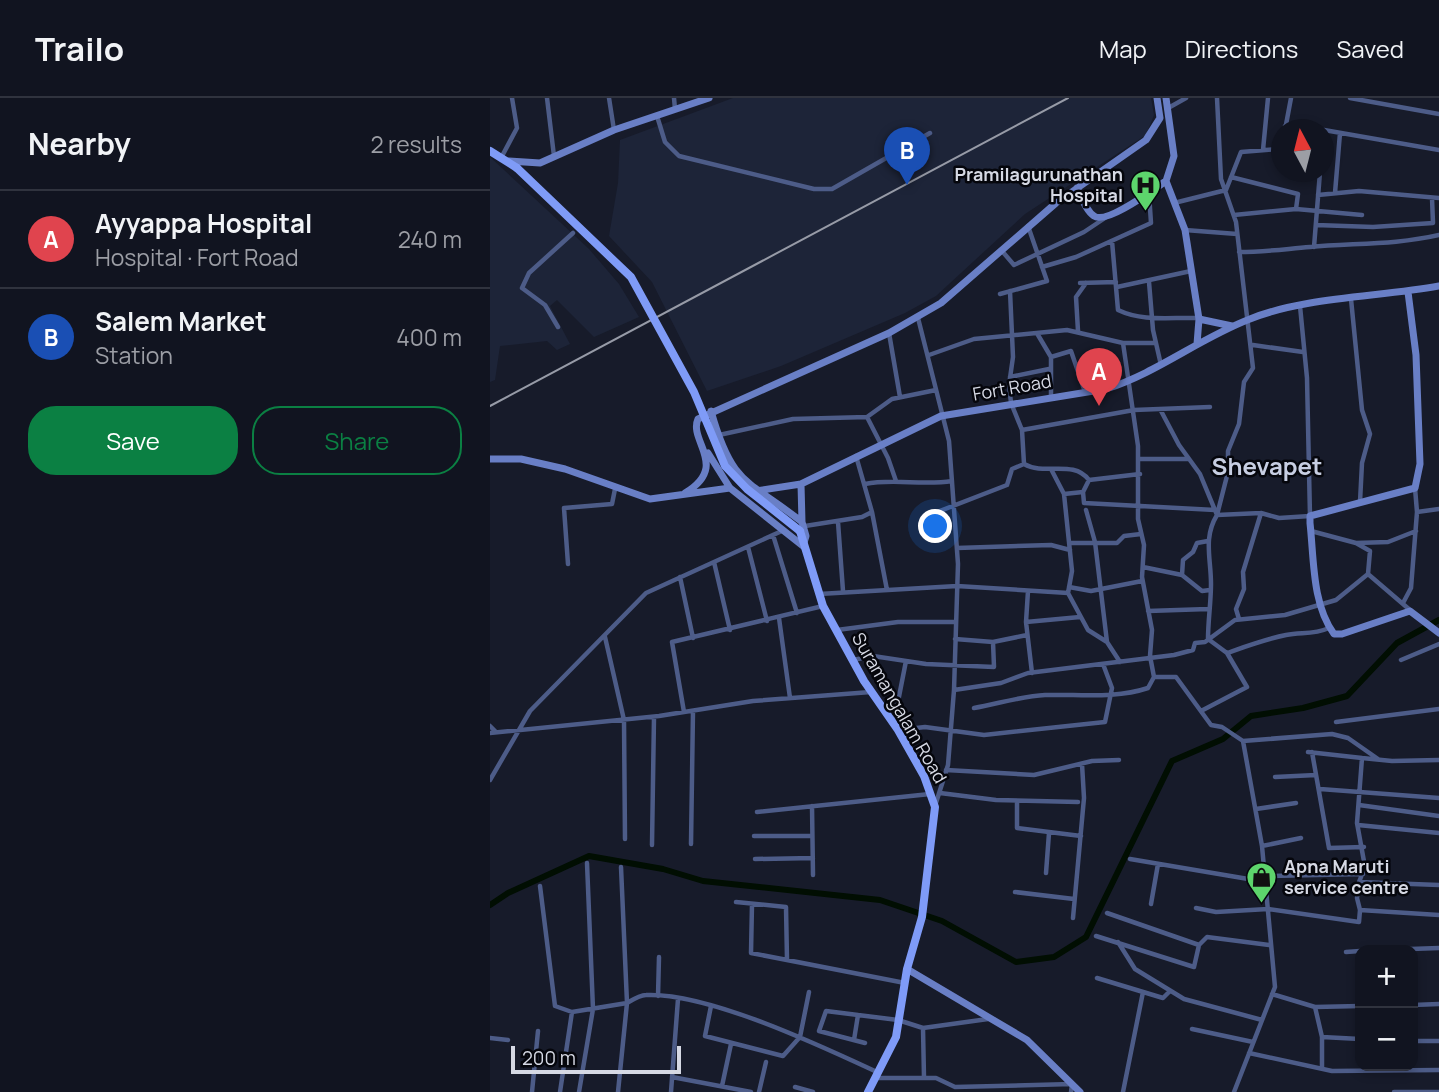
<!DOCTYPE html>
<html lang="en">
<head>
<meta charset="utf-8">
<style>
  :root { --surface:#111420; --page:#1a1d29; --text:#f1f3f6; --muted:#9c9ea5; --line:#30333e; --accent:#0b8043 }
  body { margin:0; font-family:Manrope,sans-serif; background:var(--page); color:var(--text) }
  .controls { position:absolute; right:21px; bottom:21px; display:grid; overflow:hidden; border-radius:14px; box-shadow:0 4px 10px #0003 }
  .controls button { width:63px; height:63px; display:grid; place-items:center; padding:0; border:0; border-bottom:2px solid var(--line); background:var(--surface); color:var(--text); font:35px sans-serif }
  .compass { position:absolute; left:781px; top:21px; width:63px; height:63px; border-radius:50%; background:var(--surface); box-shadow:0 4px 10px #0003; rotate:353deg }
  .scale { position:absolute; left:21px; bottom:18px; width:170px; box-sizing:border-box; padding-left:7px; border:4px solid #d6d9e4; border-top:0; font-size:19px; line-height:24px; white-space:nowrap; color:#d6d9e4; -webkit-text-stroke:5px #05060c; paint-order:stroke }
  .you { position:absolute; left:446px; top:429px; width:24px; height:24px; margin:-18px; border:5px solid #fff; border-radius:50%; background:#1a73e8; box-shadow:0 0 0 10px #1a73e833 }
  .badge { display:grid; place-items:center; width:46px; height:46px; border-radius:50%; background:var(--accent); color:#fff; font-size:23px; font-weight:700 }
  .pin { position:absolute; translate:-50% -58px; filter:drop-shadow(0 2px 4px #0008) }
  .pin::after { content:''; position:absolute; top:37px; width:24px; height:21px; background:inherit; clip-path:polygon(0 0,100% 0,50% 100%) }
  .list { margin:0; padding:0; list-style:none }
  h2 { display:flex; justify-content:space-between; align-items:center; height:91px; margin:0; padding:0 28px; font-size:30px }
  h2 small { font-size:23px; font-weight:400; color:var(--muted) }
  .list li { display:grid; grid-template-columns:46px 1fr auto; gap:21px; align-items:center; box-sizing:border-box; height:98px; padding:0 28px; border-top:2px solid var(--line) }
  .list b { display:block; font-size:26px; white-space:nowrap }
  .list p { margin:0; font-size:23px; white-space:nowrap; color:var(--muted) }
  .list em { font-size:23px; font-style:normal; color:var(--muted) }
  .actions { display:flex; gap:14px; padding:21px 28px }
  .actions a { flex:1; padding:16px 0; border:2px solid var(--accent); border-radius:28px; text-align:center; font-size:24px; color:var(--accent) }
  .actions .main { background:var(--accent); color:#fff }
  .map { position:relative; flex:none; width:949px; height:994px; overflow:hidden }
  header { display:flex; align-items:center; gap:42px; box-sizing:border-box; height:98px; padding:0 35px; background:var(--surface); border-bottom:2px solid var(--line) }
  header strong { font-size:33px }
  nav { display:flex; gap:38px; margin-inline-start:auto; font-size:24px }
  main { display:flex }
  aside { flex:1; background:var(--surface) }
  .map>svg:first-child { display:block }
</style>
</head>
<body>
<header>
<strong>Trailo</strong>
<nav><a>Map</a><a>Directions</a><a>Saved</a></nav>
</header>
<main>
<aside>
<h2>Nearby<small>2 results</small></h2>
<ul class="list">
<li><span class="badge" style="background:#e0444e">A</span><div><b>Ayyappa Hospital</b><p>Hospital · Fort Road</p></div><em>240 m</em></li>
<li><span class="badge" style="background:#1a4fb4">B</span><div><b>Salem Market</b><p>Station</p></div><em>400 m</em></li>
</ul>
<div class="actions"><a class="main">Save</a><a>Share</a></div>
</aside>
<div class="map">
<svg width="949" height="994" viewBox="0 0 949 994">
  <rect width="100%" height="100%" fill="#171b2a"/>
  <!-- built -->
  <path fill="#1d2438" d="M243,0H661L664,17L656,37L535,116L446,198L415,215L291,268L217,293L162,184L119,138L128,85L130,42Z
    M0,59L99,151L129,186L149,219L104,239L67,202L60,208L80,246L67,252L57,243L10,248L5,282L0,284Z"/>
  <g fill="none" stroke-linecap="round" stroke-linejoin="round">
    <!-- canal -->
    <path stroke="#010e02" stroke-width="6" d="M0,807L18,795L99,758L173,771L213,783L390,802L452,823L526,864L564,859L596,839L682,663L733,641L761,618L813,610L857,598L907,545L949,522"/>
    <!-- street -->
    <path stroke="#4d5c88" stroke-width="4.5" d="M57,0L64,58
      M119,0L124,32
      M184,0L185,11
      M727,0L731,81L746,124L763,270L754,284L749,326L738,353V374L727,417L771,415L753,474L754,491L746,511L749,521
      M860,0L949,16
      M680,9L696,0
      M167,18L175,44L189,58L324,91H342L440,35
      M795,28L828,32
      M795,32L801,0
      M834,32L949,52
      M773,52L778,0
      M11,60L27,30L22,0
      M741,79L808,96L806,111
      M845,95L850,35
      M828,97L869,93L949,100
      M684,105L736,92L751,54L790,51L792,46
      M744,117L806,111L872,117
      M826,127L883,129L943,125L942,100
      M695,132L747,136
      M622,143L628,212C653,224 680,219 708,220
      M824,149L830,74
      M512,153L524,167L594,134L615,120
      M749,154C774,154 795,151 820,149C863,145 906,147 949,137
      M552,169L586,159L661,125L659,95
      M659,184L663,232L671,267
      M590,185L626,184
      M627,189L701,173
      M520,193L523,259L519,287L521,305L532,332
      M510,196L557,183L538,128
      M861,201L872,312L880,336L872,365L870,404
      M428,220L459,343L468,466L464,592L458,667L445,708
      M68,229L55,207L32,190L39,175L83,135
      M588,233L586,199L596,185
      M399,235L410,299
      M548,237L561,259V298
      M633,245L648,348V421L654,447L652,479L662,532L660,558L664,579H686L721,627L732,629L753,643L772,748L785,889L744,994
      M763,247L813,254
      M439,257L484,241L577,232L633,245H665
      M561,259L581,253L595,294
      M520,279L559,271
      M670,311L689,347L710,376L727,417C713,440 721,460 721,486C721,504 718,523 718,541L737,555L757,589L711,613
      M377,319L398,360L406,383
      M229,337L303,321L377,319L402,301L446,292
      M649,361H699
      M534,366C555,378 583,361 599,382
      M561,371L574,396
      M375,386C404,380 432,388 462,383
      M925,390L927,414L949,411
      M593,394L594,405L725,412
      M596,412L605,444L617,544
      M382,414L397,492
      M771,415L789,420L820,418L817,280L810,208
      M437,418L517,387L522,371L534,366L532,332L644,312L720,309
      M348,424L353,493
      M315,428L372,419L382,414L366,358
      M283,437L307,515
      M579,445H627L634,438L651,436
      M866,445L898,444L926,433
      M258,449L277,523
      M467,450L561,447L580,452
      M224,464L240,532
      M78,466L74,410L122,406L125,391
      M653,469L692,477L712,493L720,492
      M878,476L920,512
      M692,477L693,462L703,454L707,445L718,443
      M190,479L203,540
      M579,489L601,493L652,483
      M578,495L598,532L617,544L630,564
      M329,496L467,488L578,495L582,473L574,396L593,394L599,382L650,376
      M913,505L921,490L927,414
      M658,513L718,511
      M289,520L300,600
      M536,524L538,493
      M347,532L408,524H465
      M115,539L134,622L135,741
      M465,541L503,544L537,537
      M737,555C757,548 776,541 796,537C812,534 823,537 839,530
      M363,562L383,558L436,566L504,569L503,544
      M911,562L949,546
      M542,575L536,524L590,519
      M464,592L511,585L538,575L684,557L703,552L705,545L715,544L745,522L795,517L846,502L878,476L880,453L866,445L821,433
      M484,610C507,606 532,598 555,597C589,596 625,601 658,590L664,579
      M194,614L182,544L333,508
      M404,624L416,563
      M846,624L949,611
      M0,628L5,633
      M409,632L435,629L494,637L615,624L622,590L613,566
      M0,635L169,618L263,603L381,594
      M753,643L842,636L858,640L888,661
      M818,654L872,660
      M822,654L839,750L874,749
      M456,672L544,677L602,663L629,662
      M785,679L826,677
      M0,682L40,613L156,495L294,432
      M830,691L949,700
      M450,695L506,702L588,704
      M527,703V730L591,738
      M869,707L949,718
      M322,708L323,777
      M766,711L806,705
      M267,714L440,696
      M868,727L949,735
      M264,738H322
      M201,746L203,613
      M162,747L164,619
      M772,748L811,740
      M265,761L323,760
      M640,761L776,784
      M556,775L559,735
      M775,778L873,776
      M869,784L875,769L867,725L872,660L902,663L949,662
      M50,788L65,908L82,914
      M525,794L584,801
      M246,804L296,809L297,862
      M262,806L261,855L415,885
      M661,806L668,766
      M706,810L726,814L778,811L869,824L870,812L949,817
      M870,812L867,800L869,784L949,787
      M617,815L709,847L717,839L779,847
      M583,820L594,700L592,666
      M606,838L704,869L709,847
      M628,844L645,871L694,901L772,922
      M892,852L949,850
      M856,854L870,853
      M607,880L673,900L680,893
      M782,896L825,909L870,908
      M168,898L169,859
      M923,907L949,906
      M221,908L215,938L293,958L310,939L319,894
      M825,909L832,939V970
      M433,930L434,980
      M702,931L763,944
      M832,939L870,941
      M0,940L18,942
      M364,942L368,917
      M923,943H949
      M375,945L329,933L336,913L408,922L433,930L498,921
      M759,955L842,973L949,972
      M182,979L261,994
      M388,980H446L465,989L582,986L581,994
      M232,988L241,946
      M305,989L323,994
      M42,994L48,933
      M70,994L82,914L137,905L131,769
      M89,994L103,911L97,765
      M128,994L137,905C142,902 150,897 156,897C217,894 331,948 387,974
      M181,994L188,901
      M269,994L276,964
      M633,994L653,894
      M904,994H949"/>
    <!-- secondary -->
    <path stroke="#697fc6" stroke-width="7" d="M19,63L50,65L124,32L219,0
      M676,83L695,132L709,221L707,246
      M587,90C591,98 596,113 604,118C616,127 664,91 676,83L684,58L676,0
      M918,194L926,257L930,366L925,390L820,418V425C824,461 822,506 844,536H852L920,513L949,535
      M709,221L742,228
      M218,355L240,390L313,448L316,438L312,424C257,381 242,388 221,313
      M0,361H31L75,371L160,401L240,390
      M311,386L312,424
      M266,393L311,386L451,318L616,291C667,275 710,240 760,221C814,199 890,199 949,188
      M195,395C240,368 198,343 208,321L399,235L451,205L566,105L656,42L670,20L667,0
      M417,871L537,942L590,994"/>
    <!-- primary -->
    <path stroke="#7f9bf7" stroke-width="8" d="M0,53L27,70
      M310,433L333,508L374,583L408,632L434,678L445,709L432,819L417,871L406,939L378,994"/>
    <!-- rail -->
    <path stroke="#979ba7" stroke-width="2" d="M0,308L578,0"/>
    <!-- primary-bridge -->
    <path stroke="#7f9bf7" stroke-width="8" d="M27,70L141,179L204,294L235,368L257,391L310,433"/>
  </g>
  <!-- icons -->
  <defs>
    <symbol id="hospital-pin" viewBox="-11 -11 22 30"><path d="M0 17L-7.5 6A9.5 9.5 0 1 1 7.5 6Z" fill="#5dd56c" stroke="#05060c"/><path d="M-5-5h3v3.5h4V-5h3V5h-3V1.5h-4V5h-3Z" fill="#111"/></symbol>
    <symbol id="shop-pin" viewBox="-11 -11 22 30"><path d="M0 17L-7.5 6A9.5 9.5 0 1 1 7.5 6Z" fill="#5dd56c" stroke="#05060c"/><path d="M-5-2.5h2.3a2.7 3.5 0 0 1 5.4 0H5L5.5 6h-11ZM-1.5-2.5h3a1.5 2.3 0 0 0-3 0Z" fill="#111"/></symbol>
  </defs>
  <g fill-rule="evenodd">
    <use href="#hospital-pin" x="638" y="70" width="35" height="47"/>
    <use href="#shop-pin" x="754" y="762" width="35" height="47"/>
  </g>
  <g text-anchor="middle" stroke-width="5" stroke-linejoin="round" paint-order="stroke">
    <!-- poi labels -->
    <g font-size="18" font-weight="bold" fill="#d6d9e4" stroke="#05060c" text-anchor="end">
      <text x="633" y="83">Pramilagurunathan<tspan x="633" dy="21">Hospital</tspan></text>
      <text x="794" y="775" text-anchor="start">Apna Maruti<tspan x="794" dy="21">service centre</tspan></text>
    </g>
    <!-- street labels -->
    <g font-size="18" fill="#d6d9e4" stroke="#05060c">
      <text transform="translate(522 290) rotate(-10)" y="6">Fort Road</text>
      <text transform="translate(409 610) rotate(60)" y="6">Suramangalam Road</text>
    </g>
    <!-- district labels -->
    <g font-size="24" font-weight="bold" fill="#c7cee2" stroke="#05060c">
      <text x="777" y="377">Shevapet</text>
    </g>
  </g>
</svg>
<div class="controls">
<button>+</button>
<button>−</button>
</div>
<svg class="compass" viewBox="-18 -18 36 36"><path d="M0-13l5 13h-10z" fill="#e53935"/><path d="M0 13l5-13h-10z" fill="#9c9ea5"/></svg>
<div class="scale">200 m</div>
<div class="you"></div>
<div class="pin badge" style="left:609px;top:308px;background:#e0444e">A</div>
<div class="pin badge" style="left:417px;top:87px;background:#1a4fb4">B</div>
</div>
</main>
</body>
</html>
